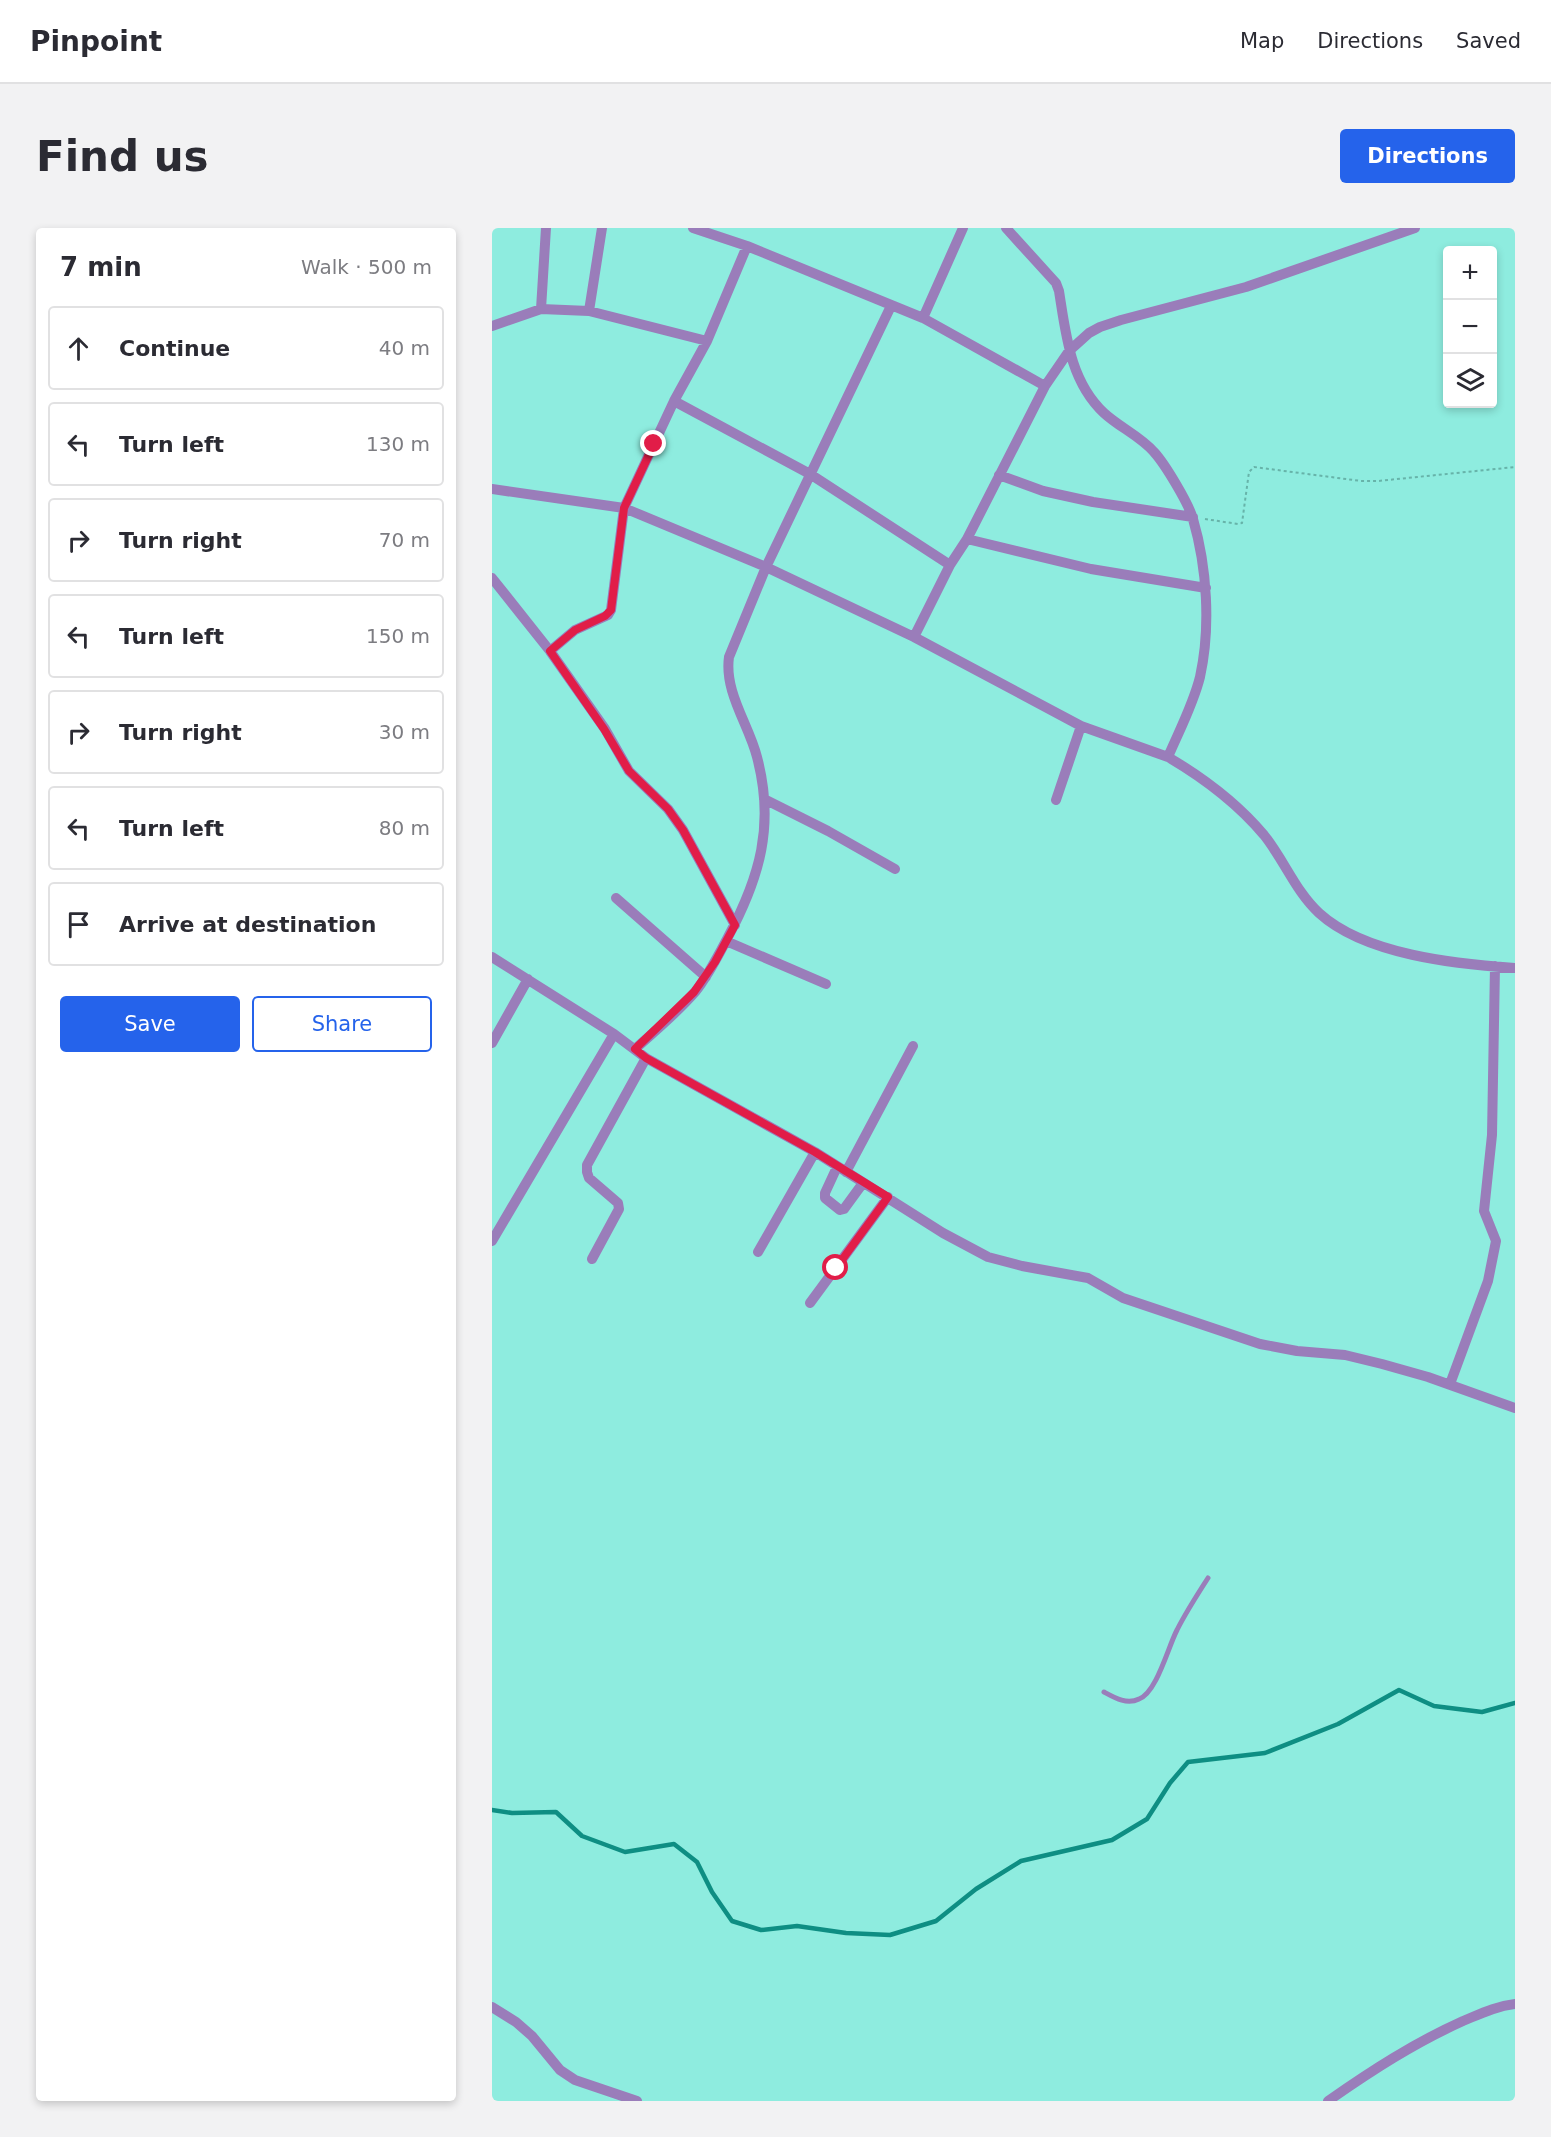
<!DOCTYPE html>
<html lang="en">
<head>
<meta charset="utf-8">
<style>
  :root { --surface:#fff; --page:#f2f2f3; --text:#2b2b33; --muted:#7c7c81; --line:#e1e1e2; --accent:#2563eb }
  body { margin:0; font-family:"DejaVu Sans",sans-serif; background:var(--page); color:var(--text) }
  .controls { position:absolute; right:18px; top:18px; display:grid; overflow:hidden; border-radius:6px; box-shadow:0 3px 9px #0003 }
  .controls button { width:54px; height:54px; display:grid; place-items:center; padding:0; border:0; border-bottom:2px solid var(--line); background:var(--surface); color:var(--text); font:30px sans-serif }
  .stop { position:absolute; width:18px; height:18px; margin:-14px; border:4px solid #e11d48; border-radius:50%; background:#fff }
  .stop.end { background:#e11d48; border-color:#fff; box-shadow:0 2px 6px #0008 }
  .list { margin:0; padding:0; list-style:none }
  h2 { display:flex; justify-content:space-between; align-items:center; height:78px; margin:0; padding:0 24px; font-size:26px }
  h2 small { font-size:20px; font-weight:400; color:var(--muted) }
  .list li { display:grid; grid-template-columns:39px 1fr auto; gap:18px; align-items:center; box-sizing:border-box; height:84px; margin:0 12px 12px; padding:0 12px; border:2px solid var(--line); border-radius:6px }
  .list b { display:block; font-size:22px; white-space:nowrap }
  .list em { font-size:20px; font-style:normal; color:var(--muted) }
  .actions { display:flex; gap:12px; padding:18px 24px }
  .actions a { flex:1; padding:14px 0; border:2px solid var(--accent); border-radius:6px; text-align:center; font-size:21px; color:var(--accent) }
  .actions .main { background:var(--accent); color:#fff }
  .icon { flex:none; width:33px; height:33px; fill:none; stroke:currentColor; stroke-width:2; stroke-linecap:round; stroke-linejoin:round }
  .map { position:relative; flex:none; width:1023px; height:1873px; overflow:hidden; border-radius:6px }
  header { display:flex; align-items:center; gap:36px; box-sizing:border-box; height:84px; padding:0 30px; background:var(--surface); border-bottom:2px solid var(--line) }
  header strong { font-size:28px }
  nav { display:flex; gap:33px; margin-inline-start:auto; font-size:21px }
  .intro { display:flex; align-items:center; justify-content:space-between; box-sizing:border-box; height:144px; padding:0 36px }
  h1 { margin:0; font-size:42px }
  .button { padding:15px 27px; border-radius:6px; background:var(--accent); color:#fff; font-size:21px; font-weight:700 }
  main { display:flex; gap:36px; padding:0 36px }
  aside { flex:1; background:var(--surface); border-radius:6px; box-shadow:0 3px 9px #0003 }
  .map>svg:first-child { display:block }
</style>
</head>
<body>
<header>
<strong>Pinpoint</strong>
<nav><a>Map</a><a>Directions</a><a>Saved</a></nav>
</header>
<div class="intro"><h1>Find us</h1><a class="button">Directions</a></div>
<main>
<aside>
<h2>7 min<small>Walk · 500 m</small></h2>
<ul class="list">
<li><svg class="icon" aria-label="ahead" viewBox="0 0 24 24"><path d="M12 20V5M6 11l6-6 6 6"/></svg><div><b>Continue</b></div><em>40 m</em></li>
<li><svg class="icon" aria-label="left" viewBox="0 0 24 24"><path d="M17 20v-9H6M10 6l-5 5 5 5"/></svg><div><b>Turn left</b></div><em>130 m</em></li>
<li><svg class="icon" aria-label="right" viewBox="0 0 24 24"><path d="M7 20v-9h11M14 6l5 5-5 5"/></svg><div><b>Turn right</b></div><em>70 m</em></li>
<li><svg class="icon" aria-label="left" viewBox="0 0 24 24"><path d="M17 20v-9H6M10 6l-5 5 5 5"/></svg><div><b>Turn left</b></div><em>150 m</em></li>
<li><svg class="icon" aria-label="right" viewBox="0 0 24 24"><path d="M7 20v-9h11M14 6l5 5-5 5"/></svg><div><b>Turn right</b></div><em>30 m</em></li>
<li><svg class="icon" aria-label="left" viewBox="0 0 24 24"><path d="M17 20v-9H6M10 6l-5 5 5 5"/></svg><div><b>Turn left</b></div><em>80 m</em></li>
<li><svg class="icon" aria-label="arrive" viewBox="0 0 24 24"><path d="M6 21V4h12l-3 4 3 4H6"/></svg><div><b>Arrive at destination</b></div></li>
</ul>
<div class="actions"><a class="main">Save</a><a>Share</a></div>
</aside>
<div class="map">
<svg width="1023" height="1873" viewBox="0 0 1023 1873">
  <rect width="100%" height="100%" fill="#8eecdf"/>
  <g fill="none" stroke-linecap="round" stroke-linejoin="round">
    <!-- stream -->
    <path stroke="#0e8e83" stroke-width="4.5" d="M0,1582L20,1585L64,1584L90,1608L133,1624L182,1616L205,1634L220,1664L240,1693L269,1702L305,1698L354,1705L398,1707L444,1693L484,1661L529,1633L620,1612L655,1591L678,1555L696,1534L773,1525L846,1496L907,1462L942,1478L990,1484L1023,1475"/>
    <!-- path -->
    <path stroke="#67b3a9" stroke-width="2" stroke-dasharray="3 3" stroke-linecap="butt" d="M713,291L746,296L750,295L757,244L762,239L869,253H886L1023,239"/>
    <!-- lane -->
    <path stroke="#9a7dba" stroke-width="5" d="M612,1464C623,1470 635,1477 647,1471C665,1464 676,1419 685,1402C694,1384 705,1367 716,1350"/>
    <!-- street -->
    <path stroke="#9a7dba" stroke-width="10" d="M201,0L255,18L431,90L553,158L577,123L597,105L608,99L629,92L754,59L923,0
      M514,0L564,55L567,63C574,107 578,153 612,185C627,199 648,208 662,224C673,236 697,276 701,291C715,339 719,399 708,449C701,477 687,503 676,529C710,549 746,576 772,607C792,632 804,664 827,685C873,727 964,736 1023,740
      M49,81L54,0
      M97,83L110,0
      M431,90L471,0
      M0,98L49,81L97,83L215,113
      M182,173L318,246L458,337L475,311L553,158
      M507,247L551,263L601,274L701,289
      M0,261L132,280L274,339L422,409L589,498L676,529
      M475,311L599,341L714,360
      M0,350L58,423L113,501L137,543L176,581L191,602L243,697
      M422,409L458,337
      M58,423L83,402L116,387L119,382L132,280L182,173L215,113L255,18
      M272,571L336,603L403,641
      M564,572L589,498
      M124,670L214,749
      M234,713L334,756
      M0,729L122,806L154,830L323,924L451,1005L496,1029L530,1038L596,1050L631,1070L768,1116L805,1123L853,1127L890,1136L936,1149L1023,1180
      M0,815L36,751
      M143,821C163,803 185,785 203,764C216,748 226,728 236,709C268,649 283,597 265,529C257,497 232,464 237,429L274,339L399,78
      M345,939L333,965V970L348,982L352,981L371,955
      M354,944L421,818
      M0,1013L122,806
      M266,1024L323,924
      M100,1031L127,981L126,975L97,950L95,944V937L154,830
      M318,1075L396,969
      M958,1156L996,1053L1004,1013L992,983L1000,907L1003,738
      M0,1779L24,1794L40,1808L68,1842L83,1852L145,1873
      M836,1873C879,1843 922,1815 971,1793C988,1786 1004,1778 1023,1776"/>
  </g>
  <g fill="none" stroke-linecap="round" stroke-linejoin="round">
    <!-- route -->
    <path stroke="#e11d48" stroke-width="8" d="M162,216L132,280L119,382L113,388L83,402L58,423L112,501L137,543L176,581L191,602L243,697L223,734L202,764L143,821L154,830L323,924L396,969L344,1040"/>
  </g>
</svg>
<div class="controls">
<button>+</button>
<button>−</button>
<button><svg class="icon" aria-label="layers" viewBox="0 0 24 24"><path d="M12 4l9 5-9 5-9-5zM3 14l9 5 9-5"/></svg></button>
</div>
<div class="stop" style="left:344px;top:1040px"></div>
<div class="stop end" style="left:162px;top:216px"></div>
</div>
</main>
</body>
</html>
